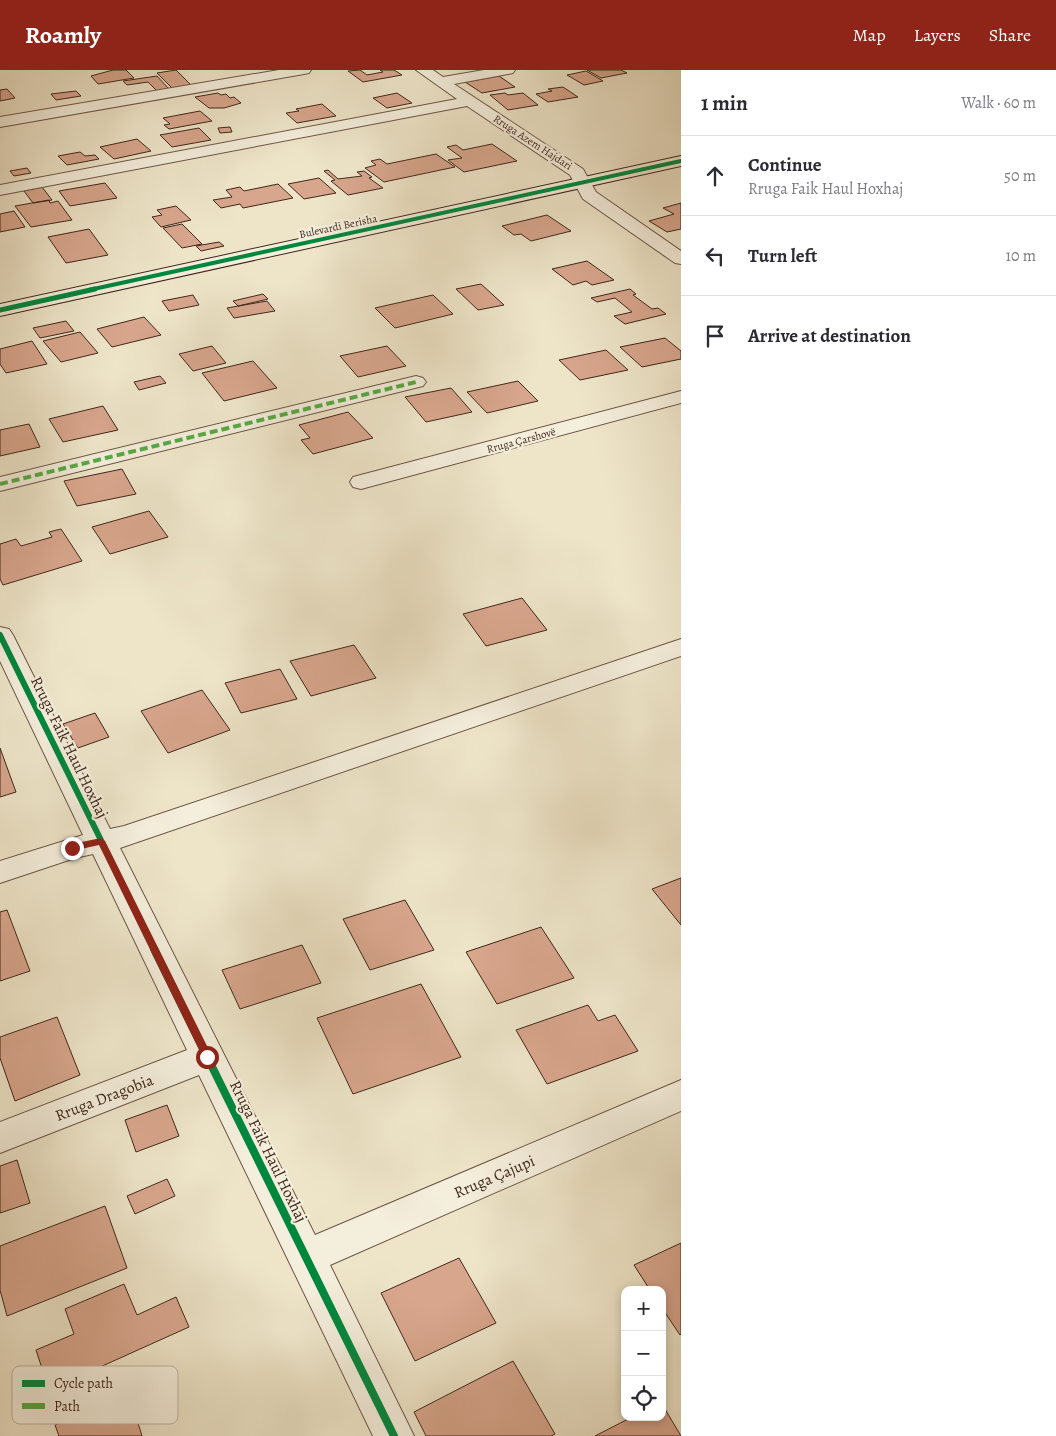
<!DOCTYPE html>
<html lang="en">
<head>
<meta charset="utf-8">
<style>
  :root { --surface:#fff; --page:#f7f7f7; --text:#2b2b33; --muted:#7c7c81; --line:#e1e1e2; --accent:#8f2418 }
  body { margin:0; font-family:Alegreya,serif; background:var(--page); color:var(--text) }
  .controls { position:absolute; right:15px; bottom:15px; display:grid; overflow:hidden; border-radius:10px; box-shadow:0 2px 8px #0003 }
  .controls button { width:45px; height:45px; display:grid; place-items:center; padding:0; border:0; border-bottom:1px solid var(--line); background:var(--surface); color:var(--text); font:25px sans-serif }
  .stop { position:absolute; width:15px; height:15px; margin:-11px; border:4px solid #8f2418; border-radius:50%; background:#fff }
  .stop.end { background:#8f2418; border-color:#fff; box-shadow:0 1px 5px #0008 }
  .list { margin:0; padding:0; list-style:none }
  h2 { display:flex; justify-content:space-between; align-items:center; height:65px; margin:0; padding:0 20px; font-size:21px }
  h2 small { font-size:16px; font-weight:400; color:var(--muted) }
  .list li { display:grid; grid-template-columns:32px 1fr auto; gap:15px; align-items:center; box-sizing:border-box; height:80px; padding:0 20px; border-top:1px solid var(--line) }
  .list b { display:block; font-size:19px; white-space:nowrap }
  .list p { margin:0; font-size:16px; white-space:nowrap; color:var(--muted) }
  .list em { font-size:16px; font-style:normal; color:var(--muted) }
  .icon { flex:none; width:28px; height:28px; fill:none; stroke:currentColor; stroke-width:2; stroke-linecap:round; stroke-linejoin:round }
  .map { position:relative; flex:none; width:681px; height:1366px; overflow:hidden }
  header { display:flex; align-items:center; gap:30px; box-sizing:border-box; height:70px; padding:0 25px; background:var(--accent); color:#fff }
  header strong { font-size:24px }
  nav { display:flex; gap:28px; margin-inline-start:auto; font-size:18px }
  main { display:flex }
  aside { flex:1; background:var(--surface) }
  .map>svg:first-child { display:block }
</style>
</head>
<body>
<header>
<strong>Roamly</strong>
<nav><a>Map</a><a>Layers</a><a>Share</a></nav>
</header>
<main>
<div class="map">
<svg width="681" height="1366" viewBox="0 0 681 1366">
  <rect width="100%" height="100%" fill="#eee5c9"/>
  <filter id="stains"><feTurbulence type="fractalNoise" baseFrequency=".004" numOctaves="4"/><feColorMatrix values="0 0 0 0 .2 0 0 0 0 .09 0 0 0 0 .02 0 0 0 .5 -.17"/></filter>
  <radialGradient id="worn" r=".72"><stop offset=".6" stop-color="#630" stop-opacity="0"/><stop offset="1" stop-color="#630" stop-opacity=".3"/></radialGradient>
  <!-- building -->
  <path fill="#d8a68d" stroke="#40271b" d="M113,0H126L134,8L98,14L91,6Z
    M176,0L192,16L173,19L157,3Z
    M360,0L367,5L383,2L380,0H394L402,5L363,12L348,1Z
    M587,0H621L627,3L601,8Z
    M586,1L603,11L584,15L567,5Z
    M157,6L169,19L157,21L148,12L127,15L123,11Z
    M499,6L515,17L482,23L465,12Z
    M563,17L578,27L548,32L536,24L552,21L548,19Z
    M7,19L15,28L0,31V20Z
    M76,21L81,26L56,30L51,24Z
    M218,23L221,25L226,24L230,28L234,27L241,33L224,38H209L195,27Z
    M397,23L412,33L387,38L373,28Z
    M505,23L508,25L523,23L538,35L508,40L490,25Z
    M322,34L336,46L297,53L286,43L299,41L296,39Z
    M200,41L212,51L169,59L164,55L170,54L163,48Z
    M230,57L232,62L220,63L218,58Z
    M199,58L211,70L172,77L160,65Z
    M137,69L151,81L114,89L100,77Z
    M492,74L517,91L464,102L448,90L462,88L447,77L456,75L463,80Z
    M80,82L85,86L95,85L99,89L67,95L58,86Z
    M436,84L455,97L384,112L365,98L376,95L371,91L380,89L387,94Z
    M27,98L31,103L14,106L10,101Z
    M328,100L338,109L362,106L357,102L364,101L372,107L369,108L383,118L348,125L331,111L335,110L324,101Z
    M319,108L336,123L304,129L288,114Z
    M105,113L117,128L70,136L59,121Z
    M278,114L293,128L243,138L240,134L221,138L213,130L232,127L226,120L240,117L244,121Z
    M42,117L52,130L33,133L24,121Z
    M49,130L50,133L58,131L72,150L31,157L15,136Z
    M681,133V159L667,162L649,151L674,144L663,138Z
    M176,136L191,150L161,157L152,147L162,145L157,140Z
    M14,141L25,157L0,162V144Z
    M547,145L571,161L531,171L521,164L514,165L502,156Z
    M182,154L202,174L182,178L163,158Z
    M89,159L108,185L66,193L48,167Z
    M219,172L224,176L201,181L196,176Z
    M587,191L614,210L592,215L586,211L573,215L552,199Z
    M481,214L504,235L478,240L456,219Z
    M630,219L636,224L633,225L652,239L658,238L666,244L625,254L614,246L632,242L615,228L597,232L591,228Z
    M263,224L268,229L238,236L233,231Z
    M193,225L199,235L169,241L162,231Z
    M433,225L453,244L395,258L375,238Z
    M267,231L275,241L234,248L227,238Z
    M144,247L161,265L112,277L97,259Z
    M66,251L74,261L40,268L33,258Z
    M80,262L98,283L61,292L43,271Z
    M665,268L681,281V289L642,297L620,277Z
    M32,271L47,294L6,303L0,294V279Z
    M212,276L226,293L193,301L179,284Z
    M387,276L406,296L358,307L340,286Z
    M606,280L628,300L580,310L559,290Z
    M253,291L277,318L224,331L202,303Z
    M160,306L166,313L139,320L134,312Z
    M518,311L538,331L487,343L467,322Z
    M451,318L472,342L426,352L405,327Z
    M103,336L118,360L63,372L49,349Z
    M348,342L373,368L313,384L301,370L310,368L299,355Z
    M29,354L40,377L0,386V360Z
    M122,399L136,424L77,436L64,411Z
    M149,441L168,467L110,484L92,457Z
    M61,459L82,491L3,515L0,509V474L16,469L21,476L52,467L49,462Z
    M522,528L547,560L486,576L463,544Z
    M354,575L376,608L311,626L290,591Z
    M280,599L297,629L241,643L225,613Z
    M202,620L230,660L168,683L141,641Z
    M95,643L109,667L78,678L63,654Z
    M0,678L16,722L0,727Z
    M681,808V855L652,819Z
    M405,830L434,880L370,900L343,849Z
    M7,840L30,901L0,911V842Z
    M541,857L574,908L497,934L466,882Z
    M302,875L321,913L240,939L222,900Z
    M421,914L461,987L353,1024L317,948Z
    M588,935L598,951L615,945L638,981L547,1014L516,960Z
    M57,947L80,1005L15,1031L0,988V967Z
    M167,1035L179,1066L136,1082L125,1050Z
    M17,1090L30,1133L0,1143V1096Z
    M167,1109L175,1126L135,1144L127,1126Z
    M105,1136L127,1198L7,1246L0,1220V1176Z
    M681,1173V1264L680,1265L662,1238V1220H650L634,1195Z
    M459,1188L496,1253L415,1291L381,1223Z
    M124,1214L137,1245L176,1227L189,1257L49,1320L36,1280L74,1264L65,1239Z
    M513,1291L555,1364L551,1366H426L414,1342Z
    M129,1324L142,1366H59L55,1355Z
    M662,1334L681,1366H595L632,1347H662Z"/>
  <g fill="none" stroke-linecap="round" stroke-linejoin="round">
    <defs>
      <path id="street" d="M279,0H311L309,3L304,4L0,57V47Z
        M416,0H433L443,7L484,0H515L513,3L508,4L454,14L583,99L596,122L681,181V194L675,193L583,129L570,105L467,36L0,125V115L457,29Z
        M416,306L423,308L426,312L423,316L0,421V407Z
        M681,321V333L361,419L353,417L350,412L353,407Z
        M0,557L9,559L13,565L110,759L124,756L681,569V586L120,778L315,1165L681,1010V1041L330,1195L414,1366H373L199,1005L0,1083V1052L187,980L93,784L75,788L0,813V791L83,765L0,591Z"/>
      <path id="secondary" d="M681,86V96L0,246V234Z"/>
    </defs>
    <!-- street casing -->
    <use href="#street" stroke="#6c5646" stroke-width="2"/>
    <!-- secondary casing -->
    <use href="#secondary" stroke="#40271b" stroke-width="2"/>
    <!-- street -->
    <use href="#street" fill="#f4eedc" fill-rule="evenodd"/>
    <!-- secondary -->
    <use href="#secondary" fill="#f4eedc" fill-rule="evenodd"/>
    <!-- quiet -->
    <path stroke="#56aa43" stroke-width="4" stroke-dasharray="8 4" stroke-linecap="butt" d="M0,414L416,312"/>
    <defs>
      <path id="cycleway-far3" d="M89,220L681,91"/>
      <path id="cycleway-far2" d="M0,240L95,219"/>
      <path id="cycleway-far1" d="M0,565L155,880"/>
      <path id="cycleway" d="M154,879L394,1366"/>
    </defs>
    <!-- cycleway-far3 casing -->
    <use href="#cycleway-far3" stroke="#f4eedc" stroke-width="5.5"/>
    <!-- cycleway-far2 casing -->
    <use href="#cycleway-far2" stroke="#f4eedc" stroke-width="8"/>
    <!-- cycleway-far1 casing -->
    <use href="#cycleway-far1" stroke="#f4eedc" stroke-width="9"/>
    <!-- cycleway casing -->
    <use href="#cycleway" stroke="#f4eedc" stroke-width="11"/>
    <!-- cycleway-far3 -->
    <use href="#cycleway-far3" stroke="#00873e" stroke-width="4"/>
    <!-- cycleway-far2 -->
    <use href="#cycleway-far2" stroke="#00873e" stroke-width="5"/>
    <!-- cycleway-far1 -->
    <use href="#cycleway-far1" stroke="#00873e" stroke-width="6"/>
    <!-- cycleway -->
    <use href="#cycleway" stroke="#00873e" stroke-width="8"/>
  </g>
  <!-- route -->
  <path fill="#8f2418" d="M101,768L105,771L211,984V990H204L99,775L72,781L67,778L72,774Z"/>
  <g text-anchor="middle" stroke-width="4.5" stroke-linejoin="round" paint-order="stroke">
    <!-- far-street labels -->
    <g font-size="11" fill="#40271b" stroke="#f4eedc">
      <text transform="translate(533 72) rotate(33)" y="4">Rruga Azem Hajdari</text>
      <text transform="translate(338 156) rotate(-12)" y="4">Bulevardi Berisha</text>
      <text transform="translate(521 370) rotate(-15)" y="4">Rruga Çarshovë</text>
    </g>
    <!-- near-street labels -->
    <g font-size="16" fill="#40271b" stroke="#f4eedc">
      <text transform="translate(70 677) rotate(64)" y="6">Rruga Faik Haul Hoxhaj</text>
      <text transform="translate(104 1027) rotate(-21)" y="6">Rruga Dragobia</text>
      <text transform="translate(269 1081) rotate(64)" y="6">Rruga Faik Haul Hoxhaj</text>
      <text transform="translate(494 1106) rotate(-23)" y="6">Rruga Çajupi</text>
    </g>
  </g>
  <!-- legend -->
  <rect x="12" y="1296" width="166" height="58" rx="8" fill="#f4eedc" stroke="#beb2a2" stroke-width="1"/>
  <rect x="22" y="1310" width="23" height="7" fill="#00873e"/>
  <rect x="22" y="1333" width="23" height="6" fill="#56aa43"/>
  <g font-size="14" fill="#40271b">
    <text x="54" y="1318">Cycle path</text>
    <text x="54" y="1341">Path</text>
  </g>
  <rect width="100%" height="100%" filter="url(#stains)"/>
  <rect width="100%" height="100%" fill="url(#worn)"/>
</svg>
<div class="controls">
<button>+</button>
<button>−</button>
<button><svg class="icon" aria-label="locate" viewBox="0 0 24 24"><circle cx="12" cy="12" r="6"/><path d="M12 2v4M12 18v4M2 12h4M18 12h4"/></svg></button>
</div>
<div class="stop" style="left:207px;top:987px"></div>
<div class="stop end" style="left:72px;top:778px"></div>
</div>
<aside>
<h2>1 min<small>Walk · 60 m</small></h2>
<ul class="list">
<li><svg class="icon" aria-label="ahead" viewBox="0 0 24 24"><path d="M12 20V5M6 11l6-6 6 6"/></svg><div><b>Continue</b><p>Rruga Faik Haul Hoxhaj</p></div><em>50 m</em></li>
<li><svg class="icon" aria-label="left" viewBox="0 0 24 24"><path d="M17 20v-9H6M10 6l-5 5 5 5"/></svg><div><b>Turn left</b></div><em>10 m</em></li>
<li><svg class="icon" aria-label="arrive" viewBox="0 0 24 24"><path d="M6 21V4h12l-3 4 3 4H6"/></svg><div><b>Arrive at destination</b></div></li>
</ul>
</aside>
</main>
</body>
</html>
